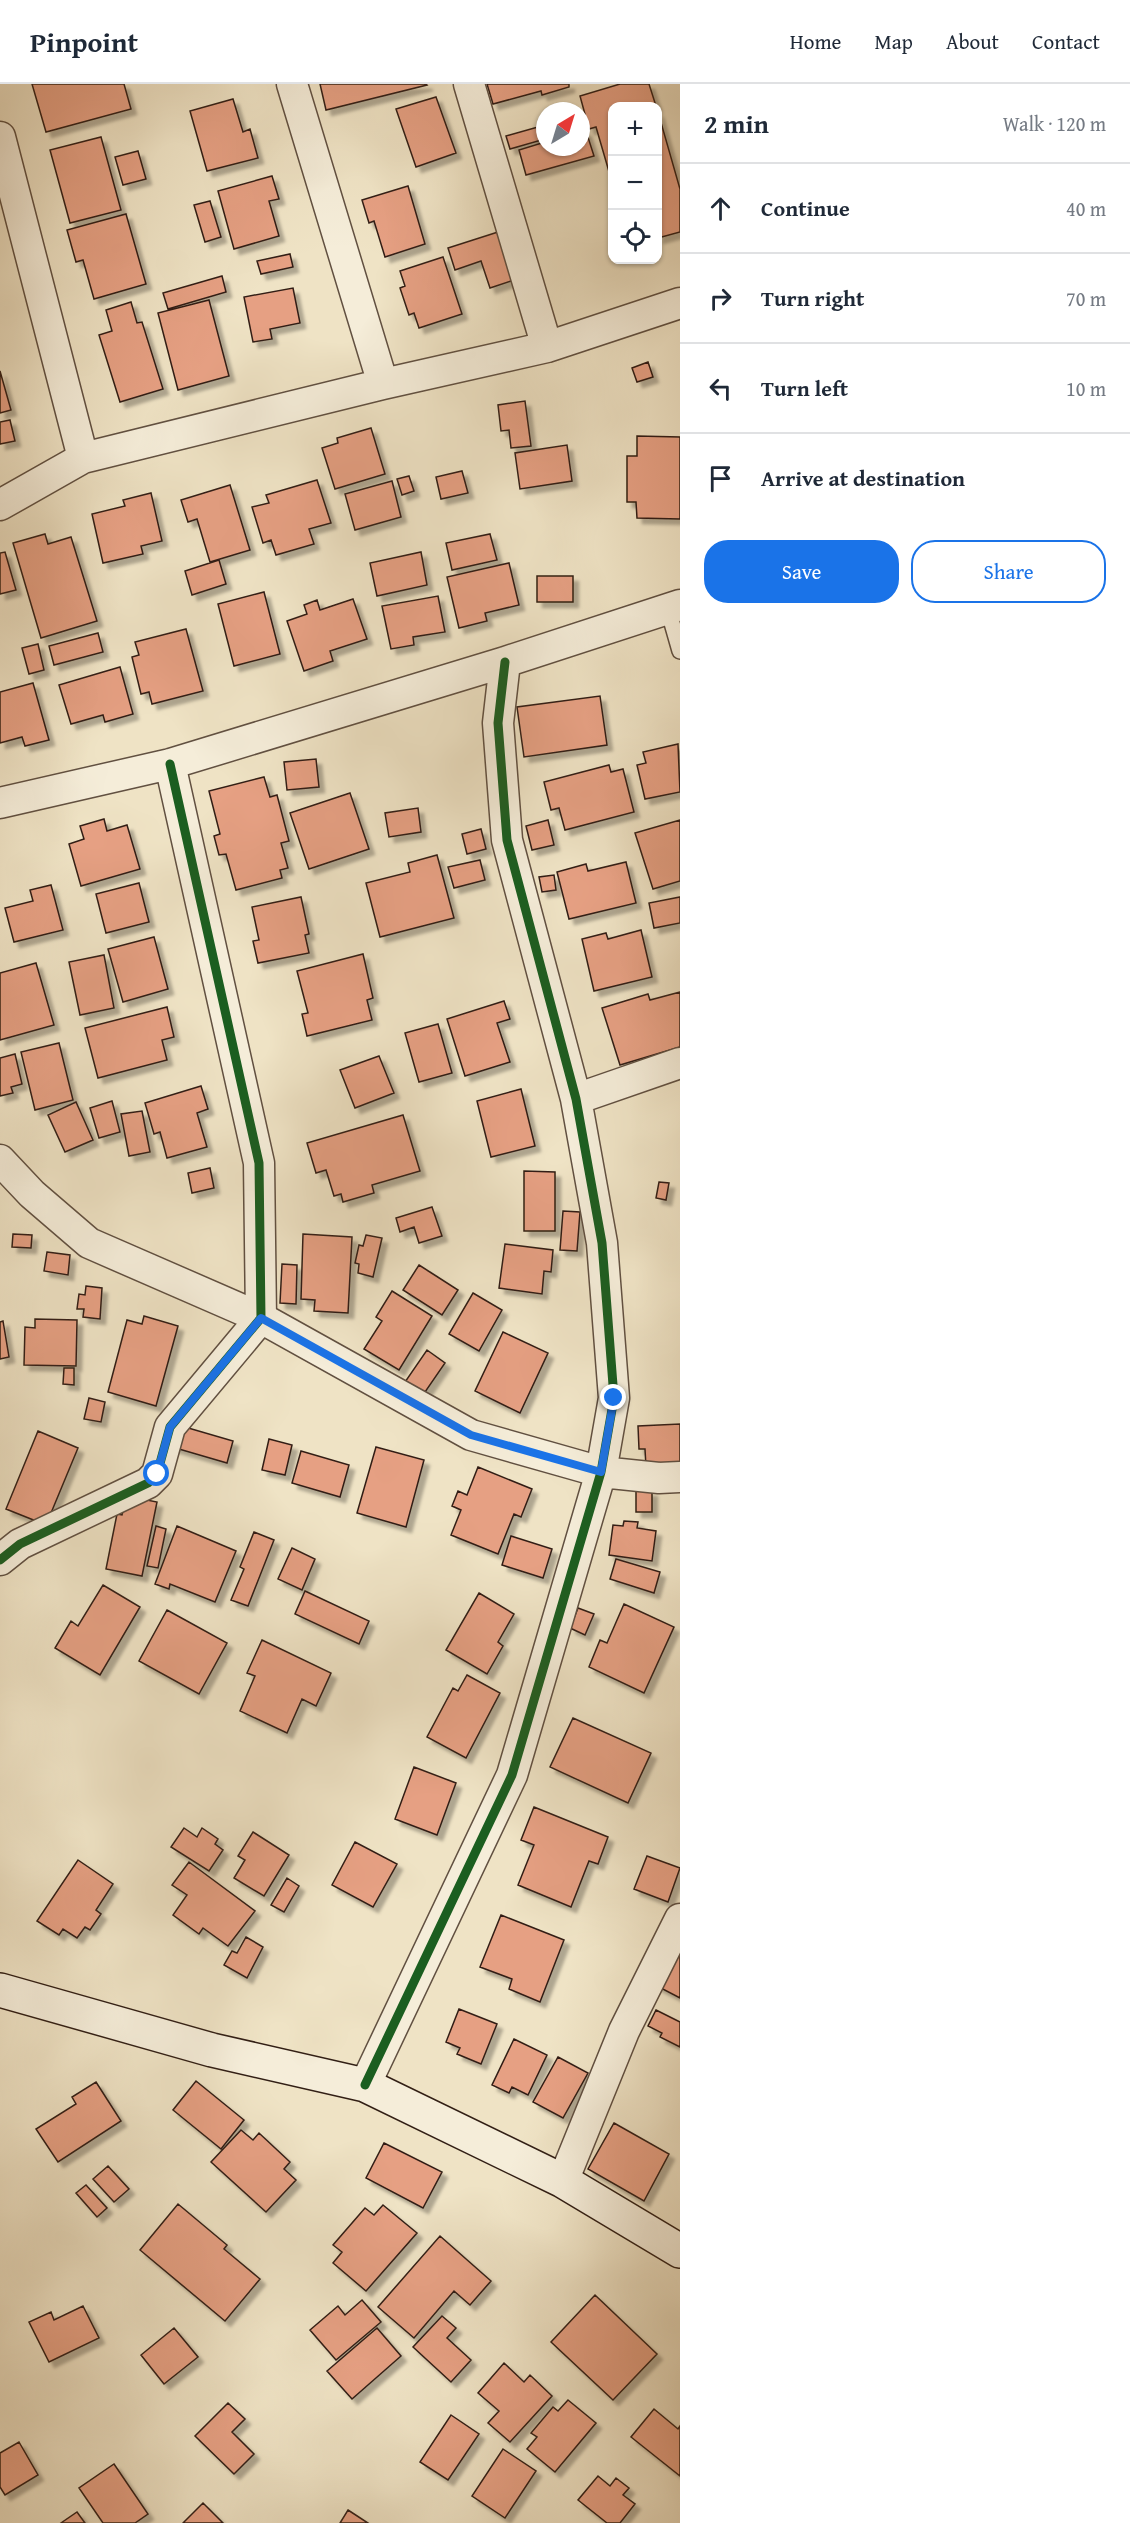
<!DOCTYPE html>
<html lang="en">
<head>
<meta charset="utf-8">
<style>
  :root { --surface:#fff; --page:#f2f2f3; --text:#1f2937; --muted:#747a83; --line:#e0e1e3; --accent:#1a73e8 }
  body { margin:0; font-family:"Gentium Book Plus",serif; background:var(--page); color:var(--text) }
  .controls { position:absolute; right:18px; top:18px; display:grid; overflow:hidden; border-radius:12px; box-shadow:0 2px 4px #0004 }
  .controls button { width:54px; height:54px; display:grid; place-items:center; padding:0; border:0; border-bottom:2px solid var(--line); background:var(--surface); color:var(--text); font:30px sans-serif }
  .compass { position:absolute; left:536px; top:18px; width:54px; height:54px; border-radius:50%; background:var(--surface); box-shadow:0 2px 4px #0004; rotate:38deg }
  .stop { position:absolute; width:18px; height:18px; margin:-14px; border:4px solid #1a73e8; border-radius:50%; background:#fff }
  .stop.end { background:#1a73e8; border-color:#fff; box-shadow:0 2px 6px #0008 }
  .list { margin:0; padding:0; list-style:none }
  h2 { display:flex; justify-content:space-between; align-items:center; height:78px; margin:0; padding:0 24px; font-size:26px }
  h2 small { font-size:20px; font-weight:400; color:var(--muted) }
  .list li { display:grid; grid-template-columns:39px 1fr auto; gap:18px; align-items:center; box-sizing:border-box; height:90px; padding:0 24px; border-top:2px solid var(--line) }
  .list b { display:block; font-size:22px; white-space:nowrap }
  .list em { font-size:20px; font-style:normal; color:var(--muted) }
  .actions { display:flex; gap:12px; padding:18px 24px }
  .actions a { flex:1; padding:14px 0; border:2px solid var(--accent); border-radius:24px; text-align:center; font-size:21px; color:var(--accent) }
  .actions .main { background:var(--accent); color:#fff }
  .icon { flex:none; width:33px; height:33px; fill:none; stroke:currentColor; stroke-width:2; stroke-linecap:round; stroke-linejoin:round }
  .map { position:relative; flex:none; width:680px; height:2439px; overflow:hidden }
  header { display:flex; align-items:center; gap:36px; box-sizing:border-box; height:84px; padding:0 30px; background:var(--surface); border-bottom:2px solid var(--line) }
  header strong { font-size:28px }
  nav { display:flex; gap:33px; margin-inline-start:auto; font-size:21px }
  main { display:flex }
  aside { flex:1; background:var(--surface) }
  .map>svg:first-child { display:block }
</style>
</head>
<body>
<header>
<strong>Pinpoint</strong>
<nav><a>Home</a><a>Map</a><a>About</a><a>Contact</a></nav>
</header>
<main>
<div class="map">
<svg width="680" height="2439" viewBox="0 0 680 2439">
  <defs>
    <filter id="shadow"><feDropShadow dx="5.5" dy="5.5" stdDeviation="1.5" flood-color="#0004"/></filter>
  </defs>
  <rect width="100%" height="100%" fill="#efe3c5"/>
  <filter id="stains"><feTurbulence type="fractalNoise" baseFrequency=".00333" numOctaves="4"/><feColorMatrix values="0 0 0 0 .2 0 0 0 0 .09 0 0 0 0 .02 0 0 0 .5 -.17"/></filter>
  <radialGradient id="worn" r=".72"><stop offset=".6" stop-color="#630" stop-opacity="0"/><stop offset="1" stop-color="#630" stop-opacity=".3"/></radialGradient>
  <!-- building -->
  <path fill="#e6a083" stroke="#321f15" stroke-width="1.5" filter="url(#shadow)" d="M32,0H124L131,25L46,48Z
    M320,0H426L427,1L326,26Z
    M487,0H569V3L542,11L541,7L493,20Z
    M620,0H649L656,22H612V98L596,43L589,45L580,12Z
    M436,13L456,69L416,83L396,25Z
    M233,15L243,48L250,45L258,74L207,87L190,27Z
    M658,28L680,105V148L658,154Z
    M545,41V55L510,65L506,52Z
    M586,47L594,72L526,91L519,66L545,58V63H581V48Z
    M101,53L121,126L70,139L50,66Z
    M138,67L146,95L123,101L115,73Z
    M272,92L279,115L269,117L279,152L234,165L218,107Z
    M408,102L425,160L385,173L374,137L369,139L362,116Z
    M210,117L221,153L205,158L194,121Z
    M126,130L146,200L94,215L83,176L76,178L67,146Z
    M498,148L514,196L490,204L481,177L455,186L448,164Z
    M290,170L293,183L261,190L257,177Z
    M443,173L462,230L419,244L414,229L409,231L400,204L405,202L400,187Z
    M222,192L226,208L168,225L163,209Z
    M293,204L300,239L270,245L272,255L253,258L244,213Z
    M209,216L229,292L178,306L158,229Z
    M131,218L137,239L142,238L163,305L120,318L99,251L112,247L106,226Z
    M648,278L653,293L637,298L632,284Z
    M0,287L11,326L0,329Z
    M525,317L531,362L511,364L509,346L501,347L498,321Z
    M10,336L15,357L0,360V338Z
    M371,344L385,390L335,405L322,364L338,359L337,354Z
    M637,352L680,353V435L637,434L636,418H627V372H637Z
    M567,361L572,397L520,405L515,369Z
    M462,387L468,409L441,415L436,393Z
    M409,392L414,407L402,411L397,395Z
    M317,396L331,439L309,445L314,460L276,471L271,456L263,459L252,423L269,419L266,411Z
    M392,397L401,433L355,446L345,410Z
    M230,401L250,466L210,478L197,435L188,438L181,416Z
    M151,409L162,457L141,462L143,470L103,479L92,430L125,422L123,416Z
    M45,450L48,460L71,453L97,537L41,554L13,459Z
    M490,450L497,476L452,486L446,459Z
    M5,468L16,506L0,510V469Z
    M421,468L427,501L377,512L370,479Z
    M219,476L226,500L192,511L185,487Z
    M509,479L519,521L485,529L487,537L459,544L447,493Z
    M537,492H573V518H537Z
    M264,508L280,570L234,582L218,520Z
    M438,512L445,548L413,553L414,561L391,565L382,522Z
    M353,515L367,555L330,567L333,577L304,587L287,537L307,530L304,521L317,516L320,526Z
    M186,545L203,607L152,620L149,608L141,610L132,573L139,571L135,558Z
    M98,549L103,568L54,581L49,562Z
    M38,560L44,586L29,590L22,564Z
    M120,583L133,630L105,638L103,631L71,640L59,601Z
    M33,599L49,656L25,662L22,653L0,659V608Z
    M600,612L607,661L524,673L517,623Z
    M678,660L680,708L645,715L637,681L646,679L643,668Z
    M316,675L319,703L287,706L284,678Z
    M609,681L611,688L623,685L634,728L565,746L559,724L551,726L544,698Z
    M264,693L270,713L277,711L289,757L281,759L288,784L280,786L282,794L236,806L226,770L219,771L214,752L220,750L209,707Z
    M350,709L369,765L309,785L290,729Z
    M418,724L421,748L389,753L385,729Z
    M104,735L107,747L127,741L140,785L81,802L69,760L84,755L80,742Z
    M548,736L554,761L532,766L526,742Z
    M680,736V797L653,805L635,749Z
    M481,745L486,765L467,770L462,750Z
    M437,771L454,834L380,853L366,799L410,788L408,779Z
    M480,776L485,796L454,804L448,783Z
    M626,778L636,819L569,835L557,788L586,780L588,787Z
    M554,791L556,806L542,808L539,793Z
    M139,799L149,838L106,849L96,810Z
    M51,801L63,846L14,858L5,824L33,817L30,806Z
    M301,813L309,850L305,851L309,869L258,879L253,857L259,856L252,823Z
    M680,813V839L654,844L649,819Z
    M641,846L652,893L594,907L582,855L606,849L608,855Z
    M154,853L168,905L123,918L108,865Z
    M363,870L373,914L367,916L372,936L307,952L302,930L308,929L297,887Z
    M104,871L114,924L80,931L69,878Z
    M36,879L54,941L0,956V889Z
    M680,908V963L620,981L602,924L648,910L650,916Z
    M504,917L510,935L497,939L510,978L465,992L447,935Z
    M167,923L174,953L162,956L167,976L98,994L85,944Z
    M438,940L452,989L419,998L405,949Z
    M59,959L73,1016L35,1026L21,968Z
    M15,970L22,1000L11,1003L13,1009L0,1012V974Z
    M379,972L394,1009L355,1024L340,986Z
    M201,1002L208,1025L197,1029L207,1063L167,1074L160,1048L154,1050L145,1019Z
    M521,1005L535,1062L491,1073L477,1017Z
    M112,1017L120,1048L99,1054L90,1024Z
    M76,1018L93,1056L65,1068L48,1031Z
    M142,1027L150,1068L129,1072L121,1030Z
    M403,1031L420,1087L372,1101L374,1109L343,1118L341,1110L334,1112L326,1086L316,1089L307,1059Z
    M210,1084L214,1104L192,1109L188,1089Z
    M524,1087L555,1088V1147H524Z
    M659,1098L669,1099L666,1116L656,1114Z
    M432,1123L442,1152L419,1159L414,1143L400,1148L396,1134Z
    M563,1127L580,1128L577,1167L560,1166Z
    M13,1150L32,1151L31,1164L12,1163Z
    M303,1150L352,1153L348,1229L314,1227L315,1216L301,1215Z
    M366,1151L382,1154L373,1193L358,1189L359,1180L355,1179L359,1161L363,1162Z
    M505,1160L553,1166L551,1188L544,1187L542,1210L499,1204Z
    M47,1168L70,1171L68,1191L44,1187Z
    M282,1180L297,1181L296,1220L280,1219Z
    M419,1181L458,1206L442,1231L403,1206Z
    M86,1202L102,1204L100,1235L83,1233L84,1225H77L79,1210L85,1211Z
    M392,1207L432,1232L399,1286L364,1265L382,1237L376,1233Z
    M473,1209L502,1226L479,1267L449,1250Z
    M144,1232L178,1242L156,1322L108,1308L127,1236L142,1240Z
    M35,1235L77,1236L76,1282L24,1281L25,1243L35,1244Z
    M3,1237L9,1273L0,1275V1238Z
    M503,1248L548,1269L520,1329L475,1307Z
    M427,1266L445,1279L423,1311L405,1298Z
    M64,1284H74V1301L63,1300Z
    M89,1314L105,1318L101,1338L84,1335Z
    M680,1340V1382L646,1383L645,1365H639L638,1342Z
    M178,1341L233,1357L227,1379L172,1363Z
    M38,1347L78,1364L46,1441L6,1425Z
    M269,1355L292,1361L285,1391L262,1386Z
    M376,1363L424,1376L406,1443L357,1429Z
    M301,1367L349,1381L340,1413L292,1399Z
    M478,1383L532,1405L521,1433L514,1430L498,1470L451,1451L461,1426L452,1422L458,1407L467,1411Z
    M636,1407H652V1428H636Z
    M127,1412L157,1418L142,1492L106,1485L117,1430L122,1431Z
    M624,1437L638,1438L637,1444L656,1447L652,1477L609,1471L613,1441L623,1442Z
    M156,1442L166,1445L158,1484L147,1482Z
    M177,1442L236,1467L215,1518L170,1500L169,1505L155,1500Z
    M254,1448L274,1456L248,1522L231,1516L244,1485L240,1483Z
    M511,1452L552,1465L543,1494L502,1481Z
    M292,1464L315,1475L302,1506L278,1495Z
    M616,1475L660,1488L654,1509L610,1495Z
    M103,1501L140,1523L100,1591L55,1564L71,1537L78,1542Z
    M305,1507L369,1537L359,1560L295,1530Z
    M479,1509L514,1530L498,1558L503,1562L487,1590L446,1566Z
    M624,1520L674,1543L644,1609L589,1583L600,1556L607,1559Z
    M578,1524L594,1530L585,1551L570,1544Z
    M167,1526L227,1559L199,1610L139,1577Z
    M262,1556L331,1589L316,1622L302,1615L287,1649L240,1627L255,1592L247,1589Z
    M467,1591L500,1609L466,1674L427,1653L453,1604L458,1607Z
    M573,1634L651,1669L628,1719L550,1683Z
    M414,1683L456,1699L437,1751L395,1735Z
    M534,1723L608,1753L598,1780L589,1777L571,1823L518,1801L534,1761L521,1756Z
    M184,1744L197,1753L202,1744L218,1755L215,1760L223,1766L209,1787L171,1763Z
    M253,1748L289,1771L264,1812L234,1794L245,1776L238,1772Z
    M355,1758L397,1780L373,1823L332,1801Z
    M647,1772L680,1784L668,1818L634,1805Z
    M78,1776L113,1800L96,1826L101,1830L90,1846L85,1843L77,1854L63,1845L59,1851L37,1837Z
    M189,1778L255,1827L228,1862L203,1844L199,1850L173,1831L187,1811L172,1801Z
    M287,1794L299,1802L284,1828L271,1821Z
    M501,1831L564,1856L540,1918L509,1905L512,1895L480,1883Z
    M680,1850V1914L655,1901Z
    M246,1853L263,1863L247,1894L224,1881L232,1867L237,1869Z
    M459,1925L497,1940L481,1980L457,1970L460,1964L446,1958Z
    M656,1926L680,1938V1963L660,1953L662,1949L648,1942Z
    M514,1955L547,1971L528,2011L512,2003L509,2009L492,2001Z
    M558,1973L588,1989L563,2034L533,2018Z
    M196,1997L244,2036L221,2065L173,2026Z
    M96,1998L121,2037L58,2078L36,2045L76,2020L72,2013Z
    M614,2039L669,2070L644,2117L588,2085Z
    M241,2046L253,2056L259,2049L290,2078L284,2085L296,2096L266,2128L211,2078Z
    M384,2059L442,2088L423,2124L366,2094Z
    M108,2082L129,2105L114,2118L93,2095Z
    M86,2101L107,2124L97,2133L76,2109Z
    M178,2120L227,2161L224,2165L260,2195L225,2237L140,2166Z
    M383,2121L417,2149L366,2207L333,2179L342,2168L333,2161L365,2124L374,2131Z
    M440,2152L491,2197L470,2221L454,2207L414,2254L378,2223Z
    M595,2211L657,2270L613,2316L551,2258Z
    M362,2216L381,2238L336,2276L310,2246L338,2222L345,2231Z
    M83,2222L99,2254L49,2278L29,2238L51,2228L54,2236Z
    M442,2232L456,2244L447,2254L471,2276L451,2298L413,2263Z
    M174,2244L198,2273L164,2300L141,2271Z
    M377,2244L401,2272L352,2315L327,2287Z
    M504,2279L524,2298L530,2291L552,2312L510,2358L488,2339L499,2327L478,2309Z
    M568,2316L596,2339L555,2388L527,2365L537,2353L531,2349L553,2323L558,2327Z
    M228,2319L245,2335L232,2348L254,2370L234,2390L195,2352Z
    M654,2325L678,2345L680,2342V2392L631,2353Z
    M451,2331L479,2350L448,2396L420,2378Z
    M19,2358L38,2391L5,2411L0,2403V2369Z
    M503,2365L536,2387L505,2434L472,2412Z
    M114,2380L148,2430L135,2439H103L79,2404Z
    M598,2392L610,2402L616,2394L629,2404L623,2411L635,2420L620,2439H607L578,2416Z
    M203,2419L223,2439H183Z
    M348,2426L368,2439H340Z
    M77,2428L85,2439H61Z"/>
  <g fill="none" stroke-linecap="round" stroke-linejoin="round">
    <defs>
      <path id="lane" d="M668,525L680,567"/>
      <path id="street" d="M292,0L383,300
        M469,0L547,263
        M0,53L83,374
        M0,421L83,374L383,300L547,263L680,219
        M0,719L170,680L505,578L680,521
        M576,1015L680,979
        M0,1076L32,1110L89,1159L261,1234L471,1351L601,1388L659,1394L680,1393
        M0,1476L20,1460L148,1399L157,1390L170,1343L261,1234L259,1079L170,680
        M365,2001L512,1691L601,1388L614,1314L602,1159L576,1015L507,756L498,639L505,578
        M563,2097L624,1947L680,1835"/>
      <path id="secondary" d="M0,1906L212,1966L365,2001L563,2097L680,2167"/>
    </defs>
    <!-- lane casing -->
    <use href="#lane" stroke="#615041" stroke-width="18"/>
    <!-- street casing -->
    <use href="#street" stroke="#615041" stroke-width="33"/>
    <!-- secondary casing -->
    <use href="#secondary" stroke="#321f15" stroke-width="36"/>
    <!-- lane -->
    <use href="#lane" stroke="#f5edd9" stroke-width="15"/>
    <!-- street -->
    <use href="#street" stroke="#f5edd9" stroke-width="30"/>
    <!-- secondary -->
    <use href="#secondary" stroke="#f5edd9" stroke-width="33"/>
    <defs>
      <path id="cycleway" d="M0,1476L20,1460L148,1399L157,1390L170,1343L261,1234L259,1079L170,680
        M365,2001L512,1691L601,1388L614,1314L602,1159L576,1015L507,756L498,639L505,578"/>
    </defs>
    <!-- cycleway casing -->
    <use href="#cycleway" stroke="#f5edd9" stroke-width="13"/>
    <!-- cycleway -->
    <use href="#cycleway" stroke="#1b5e20" stroke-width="9"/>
  </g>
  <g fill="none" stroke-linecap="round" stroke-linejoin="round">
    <!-- route -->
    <path stroke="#1a73e8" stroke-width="8" d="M157,1390L170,1343L261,1234L471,1351L601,1388L614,1314"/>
  </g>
  <rect width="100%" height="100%" filter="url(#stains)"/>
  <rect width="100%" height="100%" fill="url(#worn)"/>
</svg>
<div class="controls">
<button>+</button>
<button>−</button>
<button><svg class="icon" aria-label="locate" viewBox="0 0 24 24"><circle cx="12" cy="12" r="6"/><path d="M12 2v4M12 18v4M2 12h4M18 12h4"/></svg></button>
</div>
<svg class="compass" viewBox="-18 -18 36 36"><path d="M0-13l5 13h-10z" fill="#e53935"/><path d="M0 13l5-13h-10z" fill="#747a83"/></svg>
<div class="stop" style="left:157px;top:1390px"></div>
<div class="stop end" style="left:614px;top:1314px"></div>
</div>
<aside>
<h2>2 min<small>Walk · 120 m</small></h2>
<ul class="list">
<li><svg class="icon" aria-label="ahead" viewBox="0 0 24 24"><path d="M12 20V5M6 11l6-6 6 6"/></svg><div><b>Continue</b></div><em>40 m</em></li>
<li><svg class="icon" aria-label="right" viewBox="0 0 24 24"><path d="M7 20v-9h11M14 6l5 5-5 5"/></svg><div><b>Turn right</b></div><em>70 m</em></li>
<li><svg class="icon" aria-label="left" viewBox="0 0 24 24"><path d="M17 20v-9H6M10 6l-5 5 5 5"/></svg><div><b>Turn left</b></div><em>10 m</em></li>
<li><svg class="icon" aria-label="arrive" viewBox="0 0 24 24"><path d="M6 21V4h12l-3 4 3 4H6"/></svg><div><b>Arrive at destination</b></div></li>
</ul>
<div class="actions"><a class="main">Save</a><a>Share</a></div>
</aside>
</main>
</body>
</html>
